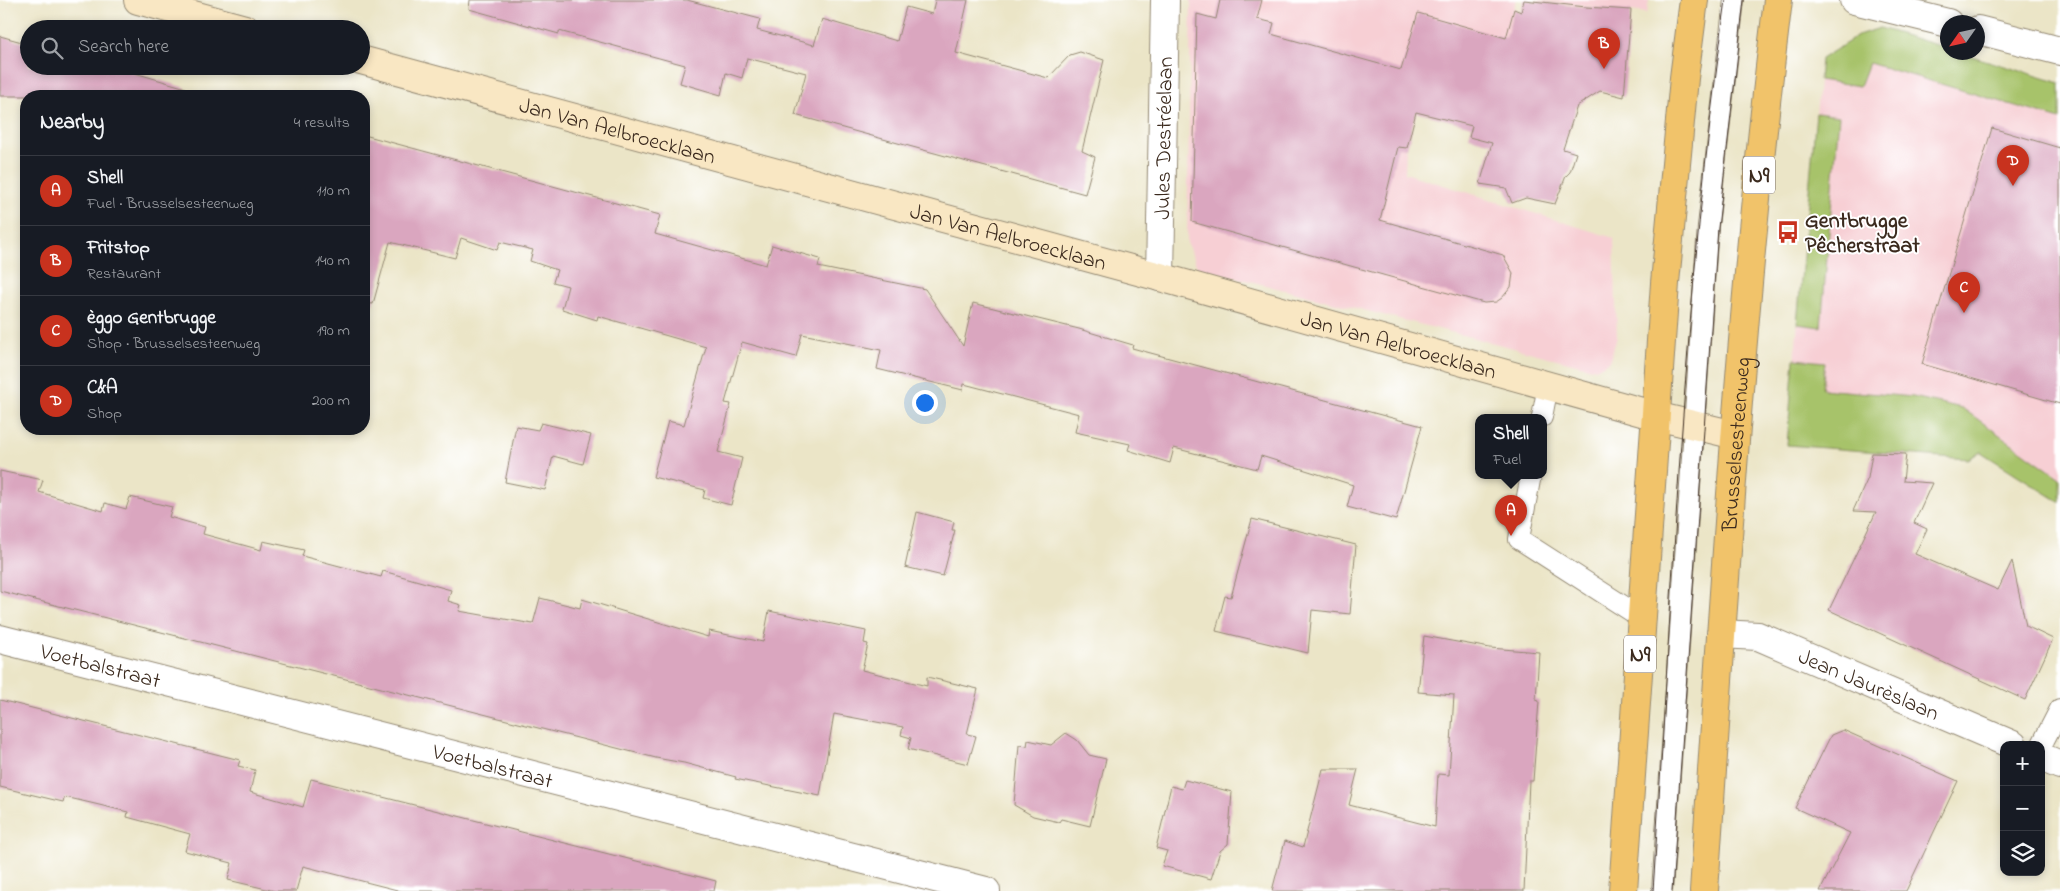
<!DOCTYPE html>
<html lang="en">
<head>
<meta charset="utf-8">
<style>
  :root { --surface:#171b24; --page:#242831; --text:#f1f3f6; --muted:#9ea1a6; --line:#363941; --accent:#c8321e }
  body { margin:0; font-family:"Indie Flower",sans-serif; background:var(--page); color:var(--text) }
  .controls { position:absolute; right:15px; bottom:15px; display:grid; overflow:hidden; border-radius:10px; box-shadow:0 2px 8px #0003 }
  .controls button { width:45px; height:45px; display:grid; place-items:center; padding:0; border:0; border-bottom:1px solid var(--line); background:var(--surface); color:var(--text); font:25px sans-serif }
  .compass { position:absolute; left:1940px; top:15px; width:45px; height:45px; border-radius:50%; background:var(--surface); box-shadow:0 2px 8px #0003; rotate:236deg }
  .you { position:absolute; left:924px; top:402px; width:18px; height:18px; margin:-12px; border:4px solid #fff; border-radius:50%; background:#1a73e8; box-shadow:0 0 0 8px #1a73e833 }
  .badge { display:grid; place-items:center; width:32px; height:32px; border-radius:50%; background:var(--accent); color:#fff; font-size:16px; font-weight:700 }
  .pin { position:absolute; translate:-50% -41px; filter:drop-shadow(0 1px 2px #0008) }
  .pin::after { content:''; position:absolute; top:26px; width:18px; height:15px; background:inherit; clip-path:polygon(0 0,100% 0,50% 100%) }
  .popup { position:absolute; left:1475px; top:414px; width:72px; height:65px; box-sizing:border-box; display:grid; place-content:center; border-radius:10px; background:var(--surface); filter:drop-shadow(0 1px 4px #0005); font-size:16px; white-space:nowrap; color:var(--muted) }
  .popup b { font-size:19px; color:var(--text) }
  .popup::after { content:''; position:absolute; left:50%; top:100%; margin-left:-10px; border:10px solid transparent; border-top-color:var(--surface) }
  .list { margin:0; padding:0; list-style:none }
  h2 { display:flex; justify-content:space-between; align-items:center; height:65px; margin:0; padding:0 20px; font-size:21px }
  h2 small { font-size:16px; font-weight:400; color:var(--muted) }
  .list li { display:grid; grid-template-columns:32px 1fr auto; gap:15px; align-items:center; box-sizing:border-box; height:70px; padding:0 20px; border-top:1px solid var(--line) }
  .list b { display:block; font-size:19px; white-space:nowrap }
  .list p { margin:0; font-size:16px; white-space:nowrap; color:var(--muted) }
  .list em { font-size:16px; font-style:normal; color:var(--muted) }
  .icon { flex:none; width:28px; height:28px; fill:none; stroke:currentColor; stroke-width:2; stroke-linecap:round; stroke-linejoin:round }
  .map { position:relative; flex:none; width:2060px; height:891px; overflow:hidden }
  .search { position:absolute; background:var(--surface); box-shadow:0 2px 8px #0003; left:20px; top:20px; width:350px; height:55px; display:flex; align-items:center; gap:12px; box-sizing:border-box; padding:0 18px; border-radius:28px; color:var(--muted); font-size:19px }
  .panel { position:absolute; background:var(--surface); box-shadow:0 2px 8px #0003; left:20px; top:90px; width:350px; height:345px; border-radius:20px }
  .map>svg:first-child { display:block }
</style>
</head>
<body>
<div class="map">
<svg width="2060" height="891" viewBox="0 0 2060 891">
  <rect width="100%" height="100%" fill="#fff"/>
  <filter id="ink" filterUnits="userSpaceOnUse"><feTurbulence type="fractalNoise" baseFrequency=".02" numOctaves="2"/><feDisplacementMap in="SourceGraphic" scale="10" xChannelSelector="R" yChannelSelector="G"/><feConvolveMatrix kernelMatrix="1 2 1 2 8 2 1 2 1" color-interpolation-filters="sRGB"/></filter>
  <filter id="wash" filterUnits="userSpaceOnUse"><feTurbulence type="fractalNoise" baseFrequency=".0096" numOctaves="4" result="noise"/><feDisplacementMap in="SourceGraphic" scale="20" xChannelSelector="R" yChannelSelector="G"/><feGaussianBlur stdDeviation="1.12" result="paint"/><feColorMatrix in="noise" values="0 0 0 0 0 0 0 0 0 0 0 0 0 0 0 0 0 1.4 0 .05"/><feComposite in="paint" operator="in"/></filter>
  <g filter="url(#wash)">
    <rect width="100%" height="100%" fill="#ebe5c7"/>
    <!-- built -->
    <path fill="#f7cfd4" d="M1191,0H1516L1506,38L1418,14L1411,38L1405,173L1614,238L1617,337L1610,361L1596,369L1198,268L1187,243Z
      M1535,0H1649L1647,13Z
      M1880,28L1947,48L1948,52L1962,53L2060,83V502L1981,452L1968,459L1787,445L1821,59L1861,34Z"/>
    <!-- green -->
    <path fill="#a7c36a" stroke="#717644" d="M1880,28L1947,48L1948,52L1962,53L2060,83V119L1869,63L1860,86L1819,80L1821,59L1861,34Z
      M1816,113L1839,116L1821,327L1797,324Z
      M1794,359L1825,362L1822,389L1913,397L1962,408L2060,478V502L1981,452L1968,459L1787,445Z"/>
    <g id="blocks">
      <!-- building -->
      <path fill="#daa6bf" d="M470,0H687L760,19L757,30L814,45L822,19L897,41L906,7L932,14L935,0H968L956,53L1048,78L1070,55L1080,52L1104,60L1082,151L1095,157L1085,194L795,115L806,73L747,58L742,78L726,73L721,95L680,83L685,65L559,31V34L469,9Z
        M1220,0H1262L1257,19L1274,23L1271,34L1401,70L1418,13L1506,38L1514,9L1521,12L1524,0L1586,7L1631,10L1624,97L1600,91L1577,106L1563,149L1576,153L1570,172L1566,176L1555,204L1526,198L1512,203L1506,188L1480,184L1492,143L1469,137L1472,126L1416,112L1407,148L1398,147L1380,220L1503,255L1513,273L1511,287L1502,298L1496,302L1484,303L1192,222L1197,14L1216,19Z
        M0,36L29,44V66H111L186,88L185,96H0Z
        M1992,128L2060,148V404L1922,364Z
        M364,135L660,215L655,234L766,265L772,245L820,259L818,267L925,289L963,346L973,303L1079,329L1133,345L1132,348L1422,426L1396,520L1347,507L1353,485L1261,456L1257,469L1174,448L1170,463L1128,450L1130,444L1075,432L1079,414L964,384L963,390L877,369L881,350L802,334L796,357L742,342L725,403L731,404L718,452L742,458L731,505L703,498L705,490L653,477L668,421L684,425L706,347L598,316L597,320L562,309L568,286L553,282L557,270L530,261L533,250L500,242L497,250L461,238L455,258L390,242L373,304L364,303Z
        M541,423L591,435L583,464L553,456L545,490L505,482L516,426L538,430Z
        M1872,453L1906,454L1903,481L1932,483L1914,523L1927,529L1915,554L1998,590L2012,561L2026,626L2053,639L2025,700L1829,610L1876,512L1853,511L1868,478Z
        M0,471L43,480L39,492L103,511L105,503L126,509L130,497L172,507L169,517L205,527L203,534L261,550L263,541L304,550L302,556L381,577L383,571L451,590L448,601L461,605L459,611L533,624L540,598L580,608L582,599L708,637L709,631L763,642L769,611L866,631L864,643L868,644L862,670L927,686V677L978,689L967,734L976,736L968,764L908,749L911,738L901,735L903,727L834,714L820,796L735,779L736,777L684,763L656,758L0,591Z
        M917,512L954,522L952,530H955L943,576L905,567Z
        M1252,519L1356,545L1350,614L1312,610L1308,653L1216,631L1225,596L1231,597Z
        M1424,636L1490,648L1539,652L1536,700L1539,701L1533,781H1529L1524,891H1272L1285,841L1303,847L1323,769H1358L1349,805L1435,827L1438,774L1449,775L1454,695L1418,692Z
        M0,700L240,760L238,766L255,770L250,792L303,807L311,779L716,881L714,891H401L303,866L296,891H275L228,880L232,863L185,851L190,834L127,817L128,812L95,804L65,797L63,802L0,787Z
        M1843,730L1958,781L1906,891H1820L1850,833L1795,808L1831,735Z
        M1066,733L1077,740L1089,755L1106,759L1090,826L1061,819L1059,822L1033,816L1014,805L1019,745L1027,746L1028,740L1051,745Z
        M1185,780L1232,792L1228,844L1220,851L1211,879L1162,866L1167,851L1156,848L1171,786L1182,789Z"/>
    </g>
  </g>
  <g filter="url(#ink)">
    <use href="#blocks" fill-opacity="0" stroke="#938872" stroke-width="1"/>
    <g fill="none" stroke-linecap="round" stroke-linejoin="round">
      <defs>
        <path id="lane" d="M1542,417L1548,386
          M1531,475L1519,539L1642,618
          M2041,746L2060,709
          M1662,891L1708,226L1734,0"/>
        <g id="street">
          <path d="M1854,0L1948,23"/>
          <path d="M1978,30L2060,51"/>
          <path id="s1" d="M1160,277L1165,0"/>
          <path id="s2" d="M1721,634L1758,636L2013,745"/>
          <path id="s3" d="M0,639L986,891"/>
          <path d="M2041,757L2060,765"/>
        </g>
        <g id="secondary">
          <path d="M138,0L245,29"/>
          <path id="s4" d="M361,60L1160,277L1656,416L1735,435"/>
        </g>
        <g id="primary">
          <path d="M1623,891L1665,283L1684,78L1694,0"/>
          <path id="s5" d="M1704,891C1724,594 1741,296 1778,0"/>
        </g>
      </defs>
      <!-- lane casing -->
      <use href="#lane" stroke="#938872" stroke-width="22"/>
      <!-- street casing -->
      <use href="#street" stroke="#938872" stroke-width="30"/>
      <!-- secondary casing -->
      <use href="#secondary" stroke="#938872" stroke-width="30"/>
      <!-- primary casing -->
      <use href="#primary" stroke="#938872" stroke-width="30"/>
      <!-- lane -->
      <use href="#lane" stroke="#fff" stroke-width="20"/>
      <!-- street -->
      <use href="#street" stroke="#fff" stroke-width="28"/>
      <!-- secondary -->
      <use href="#secondary" stroke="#f9e7c3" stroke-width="28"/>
      <!-- primary -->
      <use href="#primary" stroke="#f1c36a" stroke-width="28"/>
      <!-- tram -->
      <path stroke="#3b2a1e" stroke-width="1" d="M1653,891C1673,594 1683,295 1726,0
        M1672,891L1718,228L1744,0"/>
    </g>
  </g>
  <!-- icons -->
  <defs>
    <symbol id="bus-bare" viewBox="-9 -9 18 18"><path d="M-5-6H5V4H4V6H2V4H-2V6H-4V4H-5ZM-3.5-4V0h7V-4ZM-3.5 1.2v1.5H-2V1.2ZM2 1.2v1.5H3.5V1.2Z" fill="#c8321e" stroke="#fff" stroke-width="2.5" paint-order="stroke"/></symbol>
  </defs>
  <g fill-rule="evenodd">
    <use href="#bus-bare" x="1772" y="216" width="32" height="32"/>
  </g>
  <g text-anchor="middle" stroke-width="4" stroke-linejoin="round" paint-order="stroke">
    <!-- shield labels -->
    <g fill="#fff" stroke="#766a62" stroke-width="1">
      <rect x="1743" y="156.5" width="32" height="37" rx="4"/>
      <rect x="1624" y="635.5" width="32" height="37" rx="4"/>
    </g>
    <g font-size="21" font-weight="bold" fill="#3b2a1e">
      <text x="1759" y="182">N9</text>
      <text x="1640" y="661">N9</text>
    </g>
    <!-- street labels -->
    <g font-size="22" fill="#3b2a1e" stroke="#fff">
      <text dy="8" stroke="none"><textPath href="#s4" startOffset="266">Jan Van Aelbroecklaan</textPath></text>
      <text dy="8" stroke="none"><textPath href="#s1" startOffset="139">Jules Destréelaan</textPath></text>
      <text dy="8" stroke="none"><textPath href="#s4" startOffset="671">Jan Van Aelbroecklaan</textPath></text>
      <text dy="8" stroke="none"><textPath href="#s4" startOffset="1076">Jan Van Aelbroecklaan</textPath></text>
      <text dy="8" stroke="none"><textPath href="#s5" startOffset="448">Brusselsesteenweg</textPath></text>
      <text dy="8" stroke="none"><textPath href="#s3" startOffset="104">Voetbalstraat</textPath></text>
      <text dy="8" stroke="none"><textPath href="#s2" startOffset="158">Jean Jaurèslaan</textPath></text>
      <text dy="8" stroke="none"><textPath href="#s3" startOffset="509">Voetbalstraat</textPath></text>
    </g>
    <!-- poi labels -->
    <g font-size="22" font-weight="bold" fill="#3b2a1e" stroke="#fff" text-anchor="start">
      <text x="1805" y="227">Gentbrugge<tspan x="1805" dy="25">Pêcherstraat</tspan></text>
    </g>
  </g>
</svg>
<div class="controls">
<button>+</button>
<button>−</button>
<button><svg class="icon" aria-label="layers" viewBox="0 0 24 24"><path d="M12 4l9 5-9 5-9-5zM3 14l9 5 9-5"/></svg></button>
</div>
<svg class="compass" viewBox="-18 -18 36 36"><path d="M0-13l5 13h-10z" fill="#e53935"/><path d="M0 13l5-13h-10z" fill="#9ea1a6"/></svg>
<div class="you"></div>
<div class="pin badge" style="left:1511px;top:536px">A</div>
<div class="popup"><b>Shell</b>Fuel</div>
<div class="pin badge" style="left:1604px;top:69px">B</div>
<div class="pin badge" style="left:1964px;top:313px">C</div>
<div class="pin badge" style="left:2013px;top:186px">D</div>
<div class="search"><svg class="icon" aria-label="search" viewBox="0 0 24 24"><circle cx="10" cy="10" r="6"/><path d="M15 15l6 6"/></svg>Search here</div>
<section class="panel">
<h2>Nearby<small>4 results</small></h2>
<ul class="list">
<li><span class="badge">A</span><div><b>Shell</b><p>Fuel · Brusselsesteenweg</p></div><em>110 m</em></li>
<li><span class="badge">B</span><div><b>Fritstop</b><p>Restaurant</p></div><em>140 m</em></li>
<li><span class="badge">C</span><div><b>èggo Gentbrugge</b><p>Shop · Brusselsesteenweg</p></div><em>190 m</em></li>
<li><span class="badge">D</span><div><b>C&amp;A</b><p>Shop</p></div><em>200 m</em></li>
</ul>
</section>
</div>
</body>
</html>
